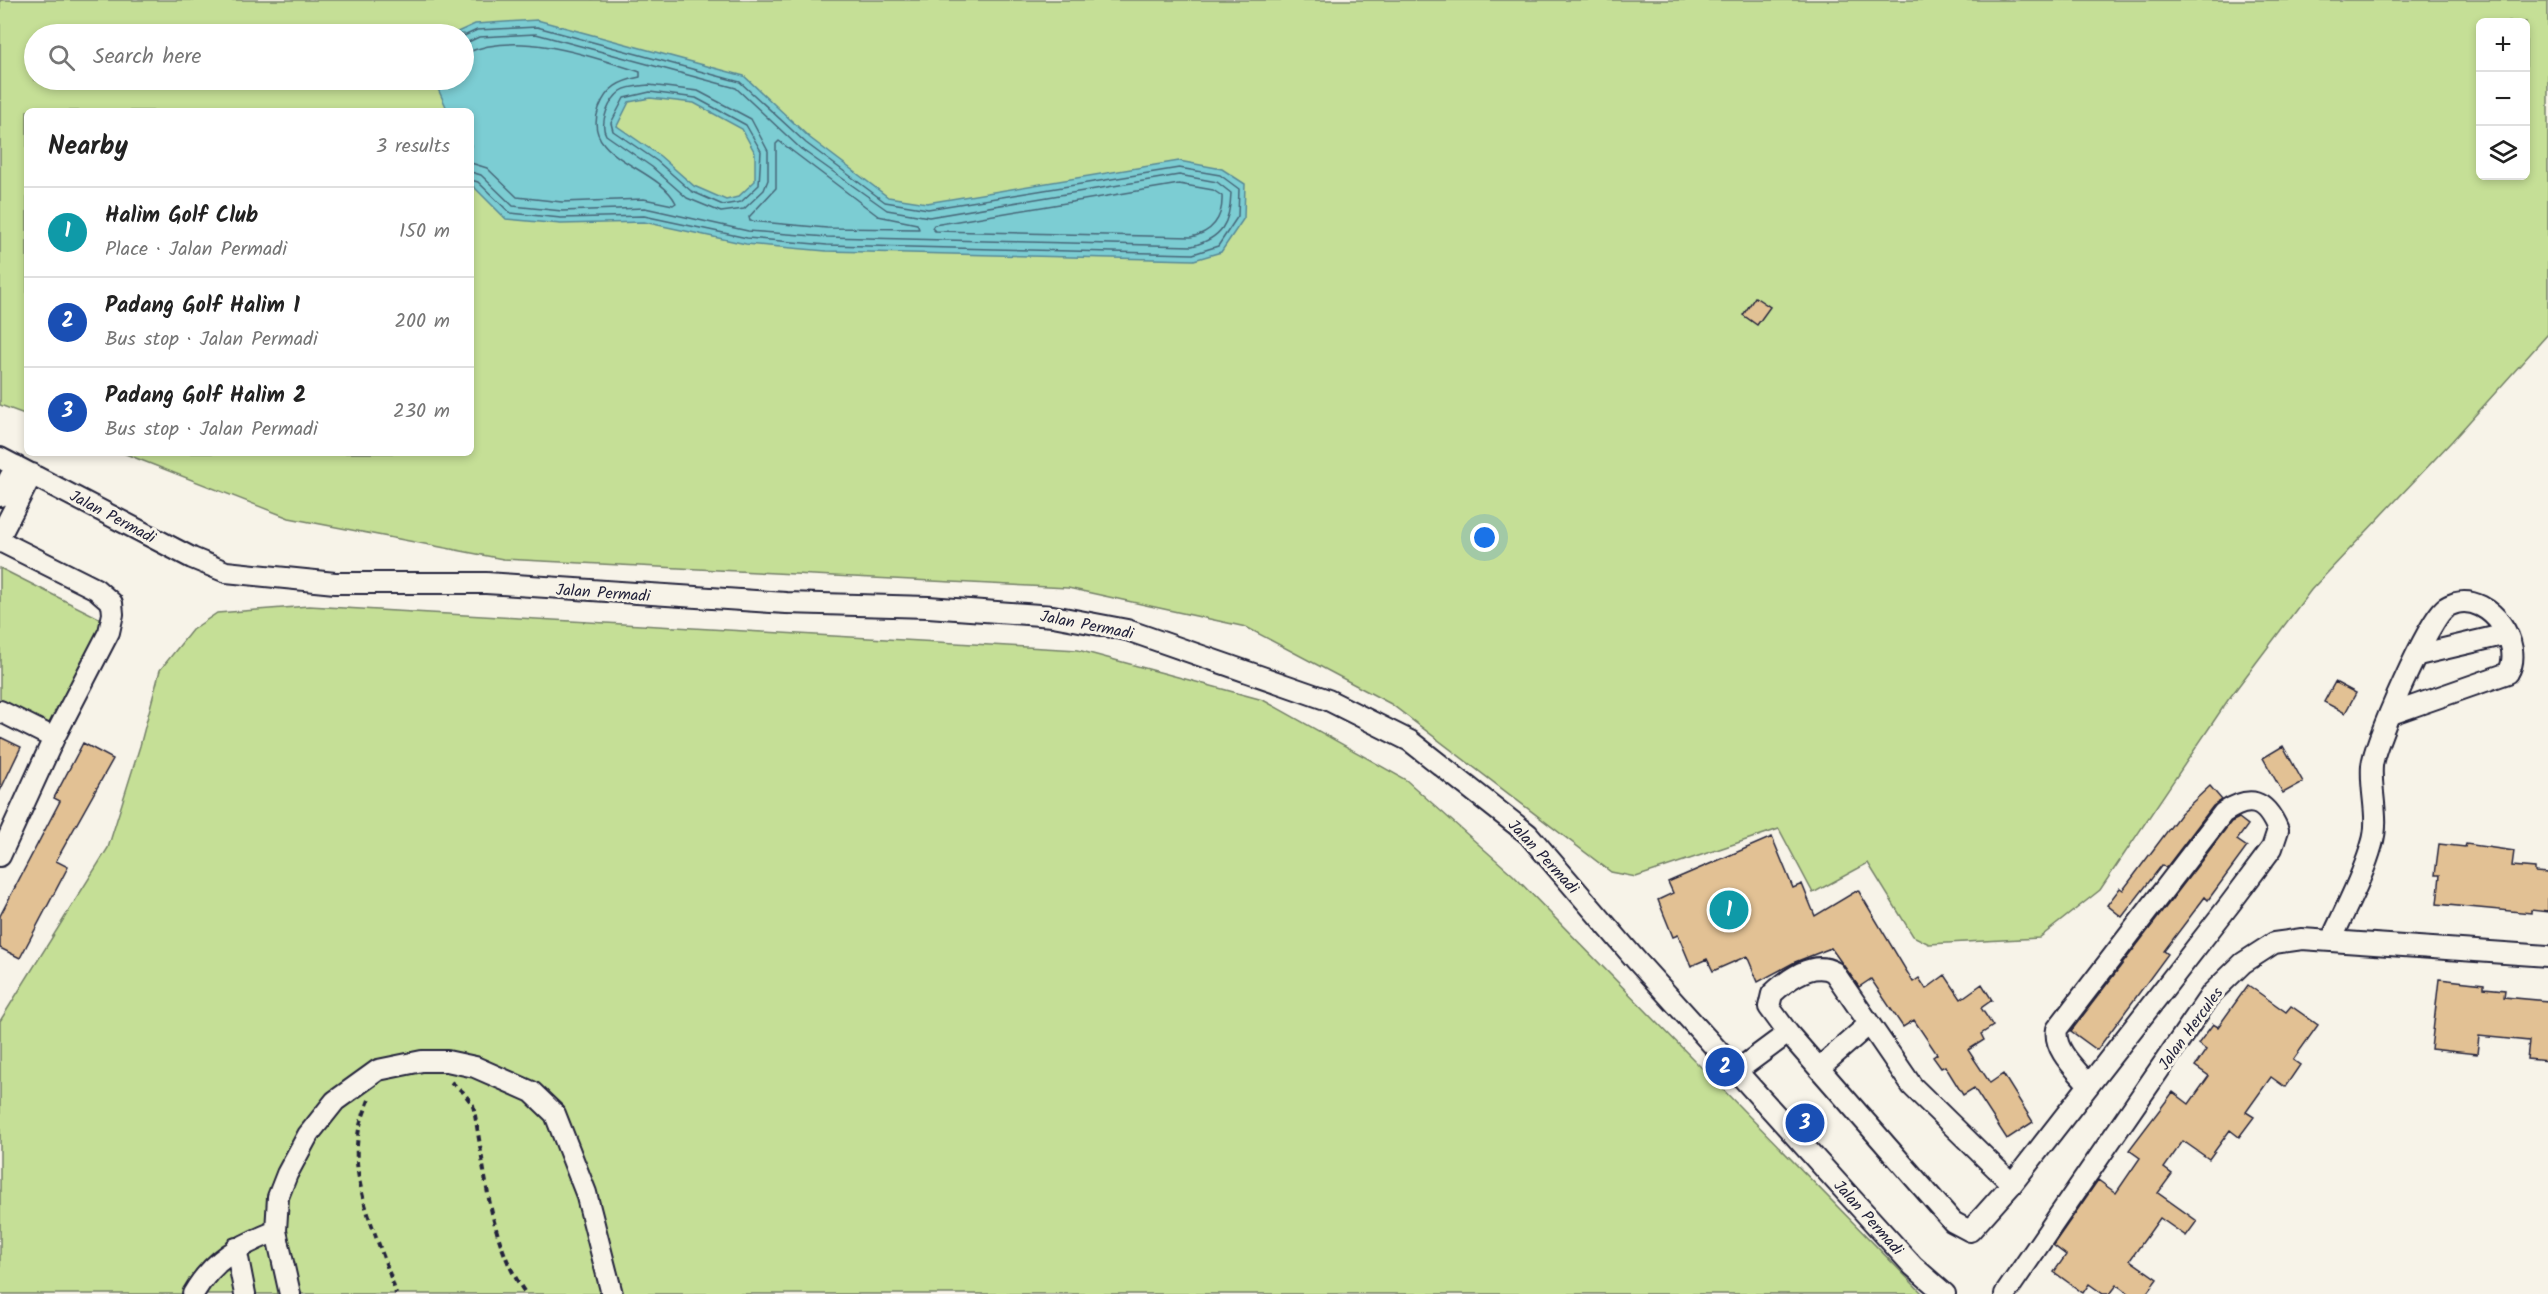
<!DOCTYPE html>
<html lang="en">
<head>
<meta charset="utf-8">
<style>
  :root { --surface:#fff; --page:#f6f6f6; --text:#222; --muted:#767676; --line:#e0e0e0; --accent:#d1495b }
  body { margin:0; font-family:Kalam,sans-serif; background:var(--page); color:var(--text) }
  .controls { position:absolute; right:18px; top:18px; display:grid; overflow:hidden; border-radius:9px; box-shadow:0 3px 9px #0003 }
  .controls button { width:54px; height:54px; display:grid; place-items:center; padding:0; border:0; border-bottom:2px solid var(--line); background:var(--surface); color:var(--text); font:30px sans-serif }
  .you { position:absolute; left:1485px; top:538px; width:21px; height:21px; margin:-15px; border:4px solid #fff; border-radius:50%; background:#1a73e8; box-shadow:0 0 0 9px #1a73e833 }
  .badge { display:grid; place-items:center; width:39px; height:39px; border-radius:50%; background:var(--accent); color:#fff; font-size:20px; font-weight:700 }
  .pin { position:absolute; translate:-50% -50%; border:3px solid #fff; box-shadow:0 2px 6px #0006 }
  .list { margin:0; padding:0; list-style:none }
  h2 { display:flex; justify-content:space-between; align-items:center; height:78px; margin:0; padding:0 24px; font-size:26px }
  h2 small { font-size:20px; font-weight:400; color:var(--muted) }
  .list li { display:grid; grid-template-columns:39px 1fr auto; gap:18px; align-items:center; box-sizing:border-box; height:90px; padding:0 24px; border-top:2px solid var(--line) }
  .list b { display:block; font-size:22px; white-space:nowrap }
  .list p { margin:0; font-size:20px; white-space:nowrap; color:var(--muted) }
  .list em { font-size:20px; font-style:normal; color:var(--muted) }
  .icon { flex:none; width:33px; height:33px; fill:none; stroke:currentColor; stroke-width:2; stroke-linecap:round; stroke-linejoin:round }
  .map { position:relative; flex:none; width:2548px; height:1294px; overflow:hidden }
  .search { position:absolute; background:var(--surface); box-shadow:0 3px 9px #0003; left:24px; top:24px; width:450px; height:66px; display:flex; align-items:center; gap:15px; box-sizing:border-box; padding:0 21px; border-radius:33px; color:var(--muted); font-size:22px }
  .panel { position:absolute; background:var(--surface); box-shadow:0 3px 9px #0003; left:24px; top:108px; width:450px; height:348px; border-radius:9px }
  .map>svg:first-child { display:block }
</style>
</head>
<body>
<div class="map">
<svg width="2548" height="1294" viewBox="0 0 2548 1294">
  <rect width="100%" height="100%" fill="#f7f3e8"/>
  <filter id="ink" filterUnits="userSpaceOnUse"><feTurbulence type="fractalNoise" baseFrequency=".0167" numOctaves="2"/><feDisplacementMap in="SourceGraphic" scale="12" xChannelSelector="R" yChannelSelector="G"/><feConvolveMatrix kernelMatrix="1 2 1 2 8 2 1 2 1" color-interpolation-filters="sRGB"/></filter>
  <g filter="url(#ink)">
    <!-- green -->
    <path fill="#c5df96" stroke="#748068" stroke-width="1.5" fill-rule="evenodd" d="M0,0H2548V334L2452,441L2311,590L2228,700L2100,890L2039,938L1929,944L1913,936L1868,863L1813,893L1779,829L1636,877L1611,872L1391,704L1246,627L1068,588L503,559L289,518L123,453H471V111H27V415L0,405ZM2480,22H2526V176H2480ZM34,34H464V80H34Z
      M0,568L109,623L55,730L0,703Z
      M309,606L1078,650L1263,700L1406,780L1513,875L1923,1294H0V1021L108,848L140,746L160,670L192,630L217,613Z"/>
    <!-- water -->
    <path fill="#7ccdd3" stroke="#588996" stroke-width="1.5" fill-rule="evenodd" d="M537,20L744,76L810,138L888,197L927,203L1179,161L1222,169L1245,184L1244,218L1221,252L1194,260L826,251L746,244L644,222L561,224L506,219L471,184V111H448L434,80H464V34H453L475,24ZM650,98L694,103L742,129L755,153V181L738,197L726,200L694,186L660,156L617,126L629,102Z"/>
    <g fill="none" stroke-linecap="round" stroke-linejoin="round">
      <!-- shore -->
      <path stroke="#466678" stroke-width="1.5" d="M464,36L477,30L537,27L740,82L806,143L885,202L928,209L1179,168L1220,175L1239,189L1238,216L1218,246L1193,254L827,245L747,238L644,216L561,218L510,213L478,182L471,180
        M464,44L479,37L536,34L736,88L801,149L887,210L929,217L1179,175L1217,182L1231,193C1230,223 1222,238 1192,246L827,237L748,231L645,208L562,211L513,206L481,175L471,172
        M464,54C516,29 588,55 640,72V77C620,81 607,87 599,108C580,159 657,165 676,203L673,205L644,199L562,202L517,197L487,168L471,163
        M649,85L698,91L751,119L768,151V180L764,190L744,209L721,212L687,198L652,167L606,135C599,122 609,100 621,91C628,86 641,86 649,85Z
        M650,92L696,98L746,125L761,151L759,185L741,202L723,205L691,191L657,161L613,131L611,123L624,98Z
        M779,141L878,216L917,224L919,229L827,228L750,221L749,217L776,188V144Z
        M1179,184L1213,190L1222,196C1223,218 1212,232 1191,237L935,231L932,228L934,225Z"/>
    </g>
    <!-- building -->
    <path fill="#e2c194" stroke="#22223b" stroke-width="1.5" d="M1755,297L1770,307L1757,325L1743,315Z
      M2335,682L2356,693L2345,713L2324,702Z
      M0,737L21,747L0,791Z
      M83,743L113,759L56,861L68,867L20,958L0,948V916L60,801L54,798Z
      M2283,746L2303,782L2283,793L2263,758Z
      M2210,786L2222,800L2213,806L2166,868L2162,865L2122,917L2107,905L2120,888L2123,890L2181,813Z
      M2239,818L2248,825L2237,840L2247,847L2208,900L2205,897L2164,951L2168,954L2097,1050L2071,1031L2231,822Z
      M1772,837L1793,888L1802,884L1815,916L1858,890L1913,982L1919,978L1926,989L1945,975L1961,999L1982,984L1992,1000L1981,1008L1993,1026L1981,1034L1984,1040L1968,1050L1990,1083L2003,1074L2033,1122L2007,1139L1974,1088L1963,1095L1945,1066L1941,1068L1933,1057L1937,1054L1914,1020L1903,1027L1871,979L1859,987L1831,948L1795,962L1758,982L1747,956L1713,971L1707,959L1691,966L1678,935L1673,937L1658,900L1673,893L1668,882Z
      M2439,844L2465,847L2466,844L2514,851L2512,866L2535,868V872L2548,873V912L2531,910V913L2437,904L2440,875H2435Z
      M2439,979L2484,984V988L2505,990L2504,997L2548,1001V1061L2527,1059L2529,1041L2479,1036L2477,1054L2431,1049Z
      M2248,985L2286,1012L2291,1006L2318,1025L2293,1060L2300,1065L2285,1087L2271,1077L2246,1112L2254,1117L2239,1137L2230,1130L2209,1159L2183,1141L2164,1168L2172,1174L2158,1193L2197,1221L2186,1236L2160,1218L2130,1260L2157,1279L2146,1294H2129L2117,1285L2110,1294H2103L2089,1284L2083,1293L2054,1272L2066,1255L2053,1245L2098,1180L2116,1193L2140,1158L2129,1150L2173,1092L2189,1104L2209,1076L2195,1066L2206,1050L2198,1044L2213,1024L2218,1027Z"/>
    <g fill="none" stroke-linecap="round" stroke-linejoin="round">
      <defs>
        <path id="minor" d="M0,458L192,558L226,572L335,583H486L786,603L928,607L1053,616L1127,630L1328,700L1410,741L1528,834L1636,960L1853,1200L1913,1266L1945,1294
          M0,496L16,466
          M0,536L32,474
          M0,541L96,589L112,603L113,614L109,632L54,738L0,856
          M2418,655L2507,634
          M0,711L54,738
          M2331,941C2345,909 2363,877 2372,844C2380,819 2370,792 2372,766C2374,742 2427,624 2444,609C2447,606 2453,604 2456,603C2490,594 2525,645 2508,673L2391,714
          M1819,1068L1868,1025
          M1738,1070L1788,1033
          M2012,1184L1970,1231L1953,1222L1788,1033L1769,1007L1772,994C1788,979 1813,960 1834,972L1912,1086L2012,1184L2230,904L2272,848L2278,830C2265,799 2250,795 2223,813L2057,1029C2053,1050 2077,1070 2089,1085
          M236,1248L245,1294
          M193,1294C214,1258 239,1246 276,1231
          M290,1294L276,1231L278,1197L287,1174L308,1135L335,1101L378,1070L422,1061H447L475,1067L532,1092L555,1114L586,1193L612,1294
          M2005,1294L2212,993L2243,963L2274,943L2302,939L2548,956"/>
      </defs>
      <!-- minor casing -->
      <use href="#minor" stroke="#22223b" stroke-width="24"/>
      <!-- path -->
      <path stroke="#22223b" stroke-width="4" stroke-dasharray="6 4.5" stroke-linecap="butt" d="M451,1082L463,1092L473,1105C486,1169 487,1239 526,1294
        M369,1100C365,1111 359,1124 358,1136C350,1189 382,1244 396,1294"/>
      <!-- minor -->
      <use href="#minor" stroke="#f7f3e8" stroke-width="20"/>
    </g>
  </g>
  <g text-anchor="middle" stroke-width="6" stroke-linejoin="round" paint-order="stroke">
    <!-- street labels -->
    <g font-size="16" fill="#22223b" stroke="#f7f3e8">
      <text transform="translate(113 516) rotate(28)" y="6">Jalan Permadi</text>
      <text transform="translate(603 592) rotate(4)" y="6">Jalan Permadi</text>
      <text transform="translate(1087 624) rotate(11)" y="6">Jalan Permadi</text>
      <text transform="translate(1544 856) rotate(47)" y="6">Jalan Permadi</text>
      <text transform="translate(2190 1028) rotate(-54)" y="6">Jalan Hercules</text>
      <text transform="translate(1869 1217) rotate(48)" y="6">Jalan Permadi</text>
    </g>
  </g>
</svg>
<div class="controls">
<button>+</button>
<button>−</button>
<button><svg class="icon" aria-label="layers" viewBox="0 0 24 24"><path d="M12 4l9 5-9 5-9-5zM3 14l9 5 9-5"/></svg></button>
</div>
<div class="you"></div>
<div class="pin badge" style="left:1729px;top:910px;background:#0f9aa8">1</div>
<div class="pin badge" style="left:1725px;top:1067px;background:#1a4fb4">2</div>
<div class="pin badge" style="left:1805px;top:1123px;background:#1a4fb4">3</div>
<div class="search"><svg class="icon" aria-label="search" viewBox="0 0 24 24"><circle cx="10" cy="10" r="6"/><path d="M15 15l6 6"/></svg>Search here</div>
<section class="panel">
<h2>Nearby<small>3 results</small></h2>
<ul class="list">
<li><span class="badge" style="background:#0f9aa8">1</span><div><b>Halim Golf Club</b><p>Place · Jalan Permadi</p></div><em>150 m</em></li>
<li><span class="badge" style="background:#1a4fb4">2</span><div><b>Padang Golf Halim 1</b><p>Bus stop · Jalan Permadi</p></div><em>200 m</em></li>
<li><span class="badge" style="background:#1a4fb4">3</span><div><b>Padang Golf Halim 2</b><p>Bus stop · Jalan Permadi</p></div><em>230 m</em></li>
</ul>
</section>
</div>
</body>
</html>
